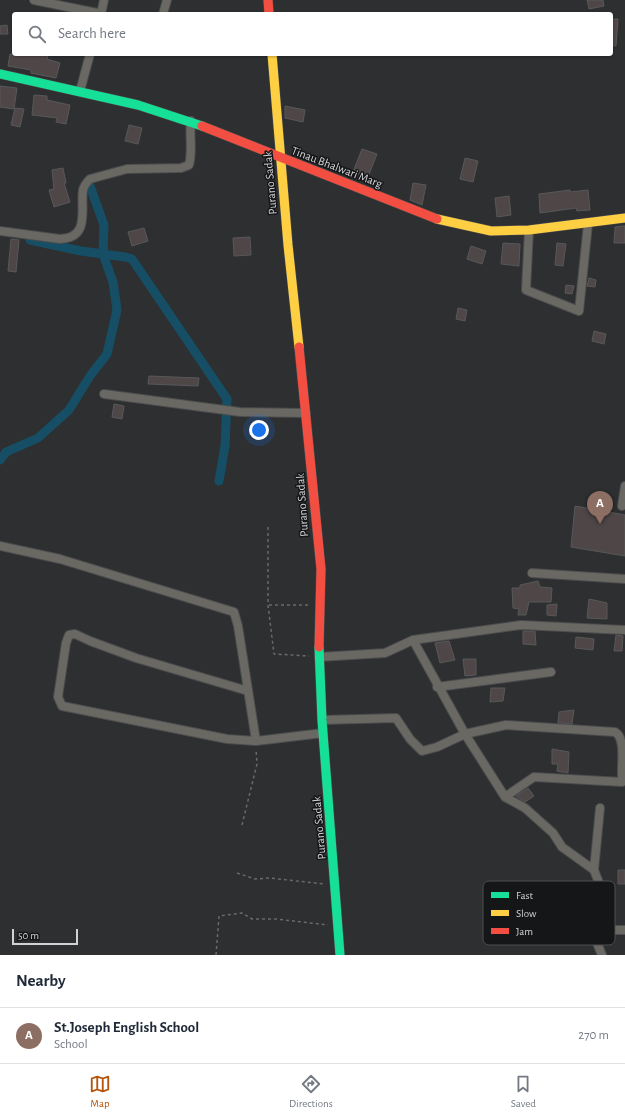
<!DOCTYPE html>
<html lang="en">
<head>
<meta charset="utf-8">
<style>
  :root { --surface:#fff; --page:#f6f6f7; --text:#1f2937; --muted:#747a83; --line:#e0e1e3; --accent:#b45309 }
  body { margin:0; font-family:"Alegreya Sans",sans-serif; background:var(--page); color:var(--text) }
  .scale { position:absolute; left:12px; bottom:10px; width:66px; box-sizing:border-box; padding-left:4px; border:2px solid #d0d2d5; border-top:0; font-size:11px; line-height:14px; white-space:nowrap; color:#d0d2d5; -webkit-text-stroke:3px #151618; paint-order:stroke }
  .you { position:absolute; left:259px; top:430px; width:14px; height:14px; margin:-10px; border:3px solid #fff; border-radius:50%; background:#1a73e8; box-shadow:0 0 0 6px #1a73e833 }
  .badge { display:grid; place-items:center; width:26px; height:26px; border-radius:50%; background:var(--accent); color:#fff; font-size:13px; font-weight:700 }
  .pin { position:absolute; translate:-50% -33px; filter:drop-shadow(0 1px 2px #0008) }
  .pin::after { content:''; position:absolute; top:21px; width:14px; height:12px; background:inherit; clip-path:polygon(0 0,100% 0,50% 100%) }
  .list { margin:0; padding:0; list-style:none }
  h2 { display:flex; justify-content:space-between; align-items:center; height:52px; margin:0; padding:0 16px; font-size:17px }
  h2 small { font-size:13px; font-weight:400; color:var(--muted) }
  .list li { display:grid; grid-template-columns:26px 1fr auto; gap:12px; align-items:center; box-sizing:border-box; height:56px; padding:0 16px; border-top:1px solid var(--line) }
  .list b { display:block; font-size:15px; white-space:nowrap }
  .list p { margin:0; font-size:13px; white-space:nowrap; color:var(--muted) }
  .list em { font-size:13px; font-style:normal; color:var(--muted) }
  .icon { flex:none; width:22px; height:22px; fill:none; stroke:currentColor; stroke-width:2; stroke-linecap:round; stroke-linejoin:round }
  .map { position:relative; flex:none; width:625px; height:955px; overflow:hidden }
  .search { position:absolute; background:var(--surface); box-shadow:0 1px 3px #0004; left:12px; right:12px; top:12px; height:44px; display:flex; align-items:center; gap:10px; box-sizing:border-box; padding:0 14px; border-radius:4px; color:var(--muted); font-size:15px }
  .sheet { height:108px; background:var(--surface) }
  nav { display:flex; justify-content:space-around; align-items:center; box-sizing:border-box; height:56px; border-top:1px solid var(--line); background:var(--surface); font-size:11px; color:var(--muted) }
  nav a { display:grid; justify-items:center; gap:2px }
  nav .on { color:var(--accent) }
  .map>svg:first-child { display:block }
</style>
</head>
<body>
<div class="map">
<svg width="625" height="955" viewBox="0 0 625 955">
  <rect width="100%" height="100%" fill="#2d2f31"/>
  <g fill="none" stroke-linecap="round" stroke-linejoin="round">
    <!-- canal -->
    <path stroke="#164f65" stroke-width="9" d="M30,240L81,251L125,257L132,259L227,399L225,446L219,481
      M0,460L6,452L38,438L69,410L90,376L107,354L117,310L113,282L103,254L104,225L90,186"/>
  </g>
  <!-- building -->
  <path fill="#4f4747" stroke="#585859" d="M587,0H603L604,6L589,9Z
    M611,19H618L616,46L611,45Z
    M7,25L8,34H0V26Z
    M10,54H48L47,59L60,63L56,78L31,73V70L8,66Z
    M0,86L17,88L14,109L0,107Z
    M34,95L47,96V100L70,105L66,124L56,122L57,118L32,115Z
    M285,106L305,110L303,122L285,118Z
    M15,108L24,109L20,127L11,125Z
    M129,125L142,128L138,144L125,141Z
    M362,149L377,154L368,177L353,172Z
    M465,158L478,161L473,182L460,179Z
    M63,168L66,183H64L70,202L54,207L49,190L54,189L52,170Z
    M413,183L426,185L422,205L410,200Z
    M570,190V192L588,190L590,210L577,211L576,208L540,213L539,194Z
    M509,196L511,215L497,217L495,198Z
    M623,226H625V243H614L615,227Z
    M144,228L148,241L132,246L128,232Z
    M250,237L251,255L234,256L233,238Z
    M11,239L19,240L16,272L8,271Z
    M503,243L520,244L519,266L501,264Z
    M557,243L566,244L563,266L555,265Z
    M471,246L486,251L482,264L467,259Z
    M589,278L596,280L595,287L587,286Z
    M566,285L574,286L572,294L565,293Z
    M458,308L467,310L465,321L456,319Z
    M594,331L606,334L604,344L592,341Z
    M149,376L199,378L198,386L148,384Z
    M114,404L124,406L122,419L112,417Z
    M575,506L625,515V556L571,547Z
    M538,581L540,587L552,588L551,602H529L526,615H518L519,609L513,608L512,588H520V585Z
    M589,599L607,603V619L587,618Z
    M557,604L556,616L547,615V605Z
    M523,631H535L536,645L523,644Z
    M616,635L623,636L622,651H614Z
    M576,637L594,639L593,650L575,648Z
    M449,641L455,660L440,663L435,643Z
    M463,659H476V675L465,676Z
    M491,688H505L503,701L490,702Z
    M574,710L572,724L558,723L559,712Z
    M552,749L569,752L568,773L557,771L558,764H552Z
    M528,788L534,796L525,802L516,796Z
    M618,870H625V884H618Z"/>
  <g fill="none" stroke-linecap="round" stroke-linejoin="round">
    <defs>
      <path id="street" d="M34,0L102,14
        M101,14L104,0
        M163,14L167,0
        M80,91L90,54
        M529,230L526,290L579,311L588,224
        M0,231L60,239C91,238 80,208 83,190C84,185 87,182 90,179L127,169L181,168L189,165C193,151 189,136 191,121
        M104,394L240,412L306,413
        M622,506L625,486
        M0,546L60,559L234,612L238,626L256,741
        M532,573L625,579
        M413,640L465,734L505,797L525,808L553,833L562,847L594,870L601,888L602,910L597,943L602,955
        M319,657L385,653L413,640L521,625L625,630
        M437,687L551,672
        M248,691L136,658L90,641L75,634L69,635L66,643L58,697L62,706L227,739L256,741L323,733
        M322,720L396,718L410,739L422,751L437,747L465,734L506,725L615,732C625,738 622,758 622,768L625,769
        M505,797L534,777L622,782V768
        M594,870L600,808
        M599,930H625"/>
      <path id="fast" d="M0,74L138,105L202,126
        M319,647L322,720L340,955"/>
      <path id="slow" d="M272,54L288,245L299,347
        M437,219L491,231L529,230L625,218"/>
      <path id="jam" d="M268,0L269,14
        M202,126L437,219
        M299,347L321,569L319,647"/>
    </defs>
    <!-- street casing -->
    <use href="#street" stroke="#4b4c4e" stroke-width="10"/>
    <!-- fast casing -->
    <use href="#fast" stroke="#4b4c4e" stroke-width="10"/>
    <!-- slow casing -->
    <use href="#slow" stroke="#4b4c4e" stroke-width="10"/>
    <!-- jam casing -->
    <use href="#jam" stroke="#4b4c4e" stroke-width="10"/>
    <!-- path -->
    <path stroke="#6b6a67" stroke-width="1.5" stroke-dasharray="3 3" stroke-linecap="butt" d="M268,527V605L274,654L309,656
      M269,605H311
      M242,825L257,764L256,749
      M237,873L255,879L270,878L324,884
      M216,955L219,916L242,913L252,919H276L328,925"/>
    <!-- street -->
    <use href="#street" stroke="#6a6862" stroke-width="8"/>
    <!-- fast -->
    <use href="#fast" stroke="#16e098" stroke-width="9"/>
    <!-- slow -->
    <use href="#slow" stroke="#ffcf43" stroke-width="9"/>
    <!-- jam -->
    <use href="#jam" stroke="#f24e42" stroke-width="9"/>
  </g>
  <g text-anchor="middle" stroke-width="3" stroke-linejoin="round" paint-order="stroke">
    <!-- street labels -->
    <g font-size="12" fill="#d0d2d5" stroke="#151618">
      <text transform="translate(337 167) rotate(21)" y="4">Tinau Bhalwari Marg</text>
      <text transform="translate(270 183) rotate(-95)" y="4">Purano Sadak</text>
      <text transform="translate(302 505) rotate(-94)" y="4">Purano Sadak</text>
      <text transform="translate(319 828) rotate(-95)" y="4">Purano Sadak</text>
    </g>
  </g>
  <!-- legend -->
  <rect x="483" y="881" width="132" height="64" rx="6" fill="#151618" stroke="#4d4e51" stroke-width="1"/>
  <rect x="491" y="892" width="18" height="6" fill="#16e098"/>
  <rect x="491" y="910" width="18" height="6" fill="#ffcf43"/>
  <rect x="491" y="928" width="18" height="6" fill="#f24e42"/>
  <g font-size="11" fill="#d0d2d5">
    <text x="516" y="899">Fast</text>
    <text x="516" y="917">Slow</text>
    <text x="516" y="935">Jam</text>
  </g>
</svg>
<div class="scale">50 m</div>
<div class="you"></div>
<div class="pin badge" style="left:600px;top:524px;background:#8d6e63">A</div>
<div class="search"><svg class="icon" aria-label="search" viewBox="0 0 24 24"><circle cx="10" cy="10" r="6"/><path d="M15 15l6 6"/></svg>Search here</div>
</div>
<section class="sheet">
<h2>Nearby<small></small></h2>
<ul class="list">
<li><span class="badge" style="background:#8d6e63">A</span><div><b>St.Joseph English School</b><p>School</p></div><em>270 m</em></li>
</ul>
</section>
<nav>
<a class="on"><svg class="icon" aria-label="map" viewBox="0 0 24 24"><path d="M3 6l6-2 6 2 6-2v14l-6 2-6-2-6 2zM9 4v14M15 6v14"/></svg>Map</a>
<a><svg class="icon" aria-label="directions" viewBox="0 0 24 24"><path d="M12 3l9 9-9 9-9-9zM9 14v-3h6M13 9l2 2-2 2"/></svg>Directions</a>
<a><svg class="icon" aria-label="saved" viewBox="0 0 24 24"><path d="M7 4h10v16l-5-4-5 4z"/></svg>Saved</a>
</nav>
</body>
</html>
